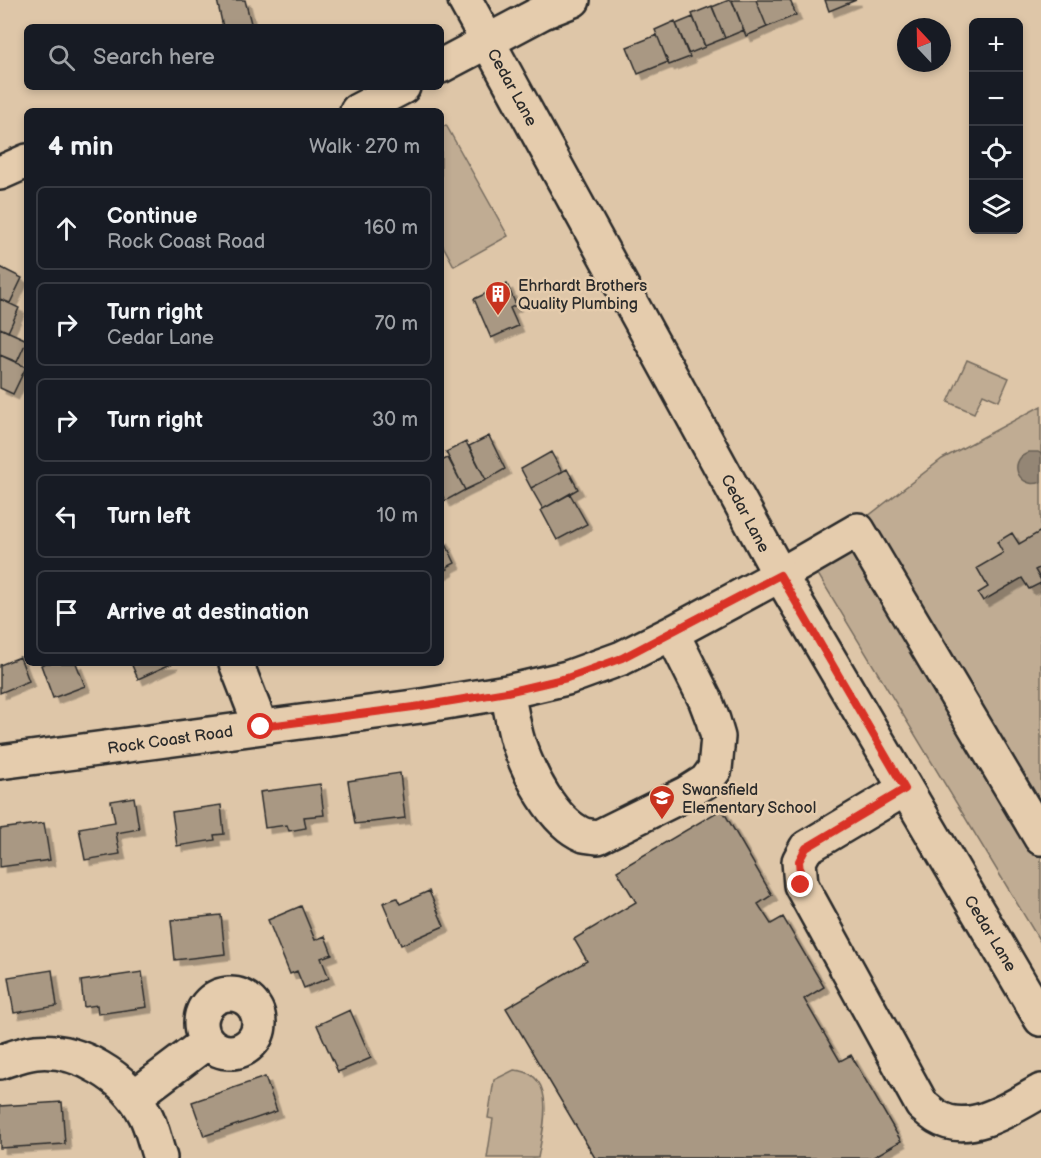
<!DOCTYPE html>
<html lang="en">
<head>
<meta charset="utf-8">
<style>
  :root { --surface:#171b24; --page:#242831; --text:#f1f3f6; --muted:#9ea1a6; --line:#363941 }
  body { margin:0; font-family:"Balsamiq Sans",sans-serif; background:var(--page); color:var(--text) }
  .controls { position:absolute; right:18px; top:18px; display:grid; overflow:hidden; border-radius:9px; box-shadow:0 3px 9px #0003 }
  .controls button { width:54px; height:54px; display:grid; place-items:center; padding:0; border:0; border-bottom:2px solid var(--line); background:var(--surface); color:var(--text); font:30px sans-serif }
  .compass { position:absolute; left:897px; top:18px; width:54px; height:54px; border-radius:50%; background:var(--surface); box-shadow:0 3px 9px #0003; rotate:338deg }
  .stop { position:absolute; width:18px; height:18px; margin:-14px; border:4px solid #d93025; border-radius:50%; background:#fff }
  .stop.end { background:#d93025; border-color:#fff; box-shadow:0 2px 6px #0008 }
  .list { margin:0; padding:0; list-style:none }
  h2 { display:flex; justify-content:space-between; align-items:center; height:78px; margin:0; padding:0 24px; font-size:26px }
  h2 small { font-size:20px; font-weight:400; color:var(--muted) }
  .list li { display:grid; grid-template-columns:39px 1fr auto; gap:18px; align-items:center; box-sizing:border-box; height:84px; margin:0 12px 12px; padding:0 12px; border:2px solid var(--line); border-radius:9px }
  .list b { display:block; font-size:22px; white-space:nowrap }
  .list p { margin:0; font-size:20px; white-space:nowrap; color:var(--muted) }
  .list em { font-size:20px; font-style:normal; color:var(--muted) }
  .icon { flex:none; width:33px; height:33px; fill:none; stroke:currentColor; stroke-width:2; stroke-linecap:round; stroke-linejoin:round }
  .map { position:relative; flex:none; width:1041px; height:1158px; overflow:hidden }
  .search { position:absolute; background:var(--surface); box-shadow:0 3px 9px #0003; left:24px; top:24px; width:420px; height:66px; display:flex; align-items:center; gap:15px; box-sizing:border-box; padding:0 21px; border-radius:9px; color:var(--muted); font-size:22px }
  .panel { position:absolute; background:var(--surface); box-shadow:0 3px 9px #0003; left:24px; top:108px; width:420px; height:558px; border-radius:9px }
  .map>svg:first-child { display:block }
</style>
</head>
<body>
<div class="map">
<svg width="1041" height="1158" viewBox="0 0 1041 1158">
  <defs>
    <filter id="shadow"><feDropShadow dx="5.5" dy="5.5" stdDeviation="0" flood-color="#0004"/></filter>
  </defs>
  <rect width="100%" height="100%" fill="#dec6a8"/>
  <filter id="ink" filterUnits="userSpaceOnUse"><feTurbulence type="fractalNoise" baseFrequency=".0167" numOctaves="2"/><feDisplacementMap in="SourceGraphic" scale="12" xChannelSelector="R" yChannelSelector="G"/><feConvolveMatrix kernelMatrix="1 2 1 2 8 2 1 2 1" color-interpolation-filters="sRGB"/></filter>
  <g filter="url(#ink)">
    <!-- green -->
    <path fill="#c0ac93" stroke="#766c5f" stroke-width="1.5" d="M446,125L508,236L454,266L441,242V128Z
      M967,360L1009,378L999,401L983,394L974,413L948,402Z
      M1041,406V943L810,561L942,459Z
      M514,1070C559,1072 543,1129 538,1158H487L493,1119L488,1118L494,1080Z"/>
    <!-- water -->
    <path fill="#948675" stroke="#6a6257" stroke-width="1.5" d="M1029,452H1038L1041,454V482C1025,489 1009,471 1021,457C1023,455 1027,454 1029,452Z"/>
    <!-- building -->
    <path fill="#a99883" stroke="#2b2b2b" stroke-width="1.5" filter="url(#shadow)" d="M217,0H245L252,27H223Z
      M729,0H732L744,30L725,38L712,7Z
      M734,0H756L767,27L746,36L732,1Z
      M756,0H790L796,15L767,27Z
      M825,0H856L829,11Z
      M712,6L725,38L705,46L692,14Z
      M693,17L705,47L688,54L676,24Z
      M675,21L690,57L669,65L655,30Z
      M657,35L668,62L638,74L627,47Z
      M0,267L22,278L10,303L0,299Z
      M507,284L516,305L510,308L518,326L491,338L474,299Z
      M0,299L19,308L8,332L0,328Z
      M0,328L27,340L17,362L0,355Z
      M0,355L26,367L13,394L0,388Z
      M489,436L505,469L486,480L469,446Z
      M466,442L486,480L465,490L446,452Z
      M551,452L562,472L531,488L521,469Z
      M448,458L465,490L445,501L441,492V461Z
      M567,469L578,489L543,509L531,488Z
      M570,494L587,524L557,540L541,510Z
      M1041,531V567L1035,570L1041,580V583L1029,589L1022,578L983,601L978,593L988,587L977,568L1003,553L997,542L1012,533L1019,544Z
      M443,538L455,563L447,567L448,569L441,573V539Z
      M20,657L29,681L0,693V665Z
      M45,663H76L85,686L53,698L41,665Z
      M131,663H173L138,679Z
      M400,773L405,818L355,824L348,781Z
      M320,784L324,815L304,817L306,828L289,831L287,825L265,828L260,792Z
      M134,797L139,829L116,833L120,854L85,860L79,828L115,822L111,801Z
      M221,805L224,834L214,835L215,840L177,846L172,812Z
      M722,809L772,895L758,904L771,924L783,917L824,987L804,999L840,1061L851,1055L901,1141L872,1158H595L506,1008L587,961L574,939L636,902L617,871Z
      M44,823L50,860L0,867V829Z
      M429,891L444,926L401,945L383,903L397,898L400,904Z
      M301,906L315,940L325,936L332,954L321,958L329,978L304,988L297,971L290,974L268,920Z
      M221,915L225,954L175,960L171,920Z
      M52,970L57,1006L14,1013L8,977Z
      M142,972L147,1007L98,1014L97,1005L84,1007L81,981Z
      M350,1010L371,1058L338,1072L317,1025Z
      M265,1077L277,1111L204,1136L192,1102Z
      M62,1102L65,1144L0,1148V1106Z"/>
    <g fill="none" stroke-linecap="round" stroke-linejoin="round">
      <defs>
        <path id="minor" d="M441,66L543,12L573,0
          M357,111L403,87
          M0,173L27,161
          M236,663L261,727
          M507,692C511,709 513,726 518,742C529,773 552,822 584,835C588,836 593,836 598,837L687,793L706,781L715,769L718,737L713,720L705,699L672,633
          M0,762L421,706L507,692L567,678L622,658L672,633L780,575L858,530L1041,838
          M905,789L806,848L799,861L801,885L922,1105C927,1109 932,1114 937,1117C969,1137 1013,1107 1041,1091
          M201 1023a29 29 0 1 1 58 0a29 29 0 1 1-58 0Z
          M0,1062C12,1058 24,1053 36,1052C78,1048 126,1077 145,1114C152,1127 155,1144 160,1158
          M134,1097L207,1042"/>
        <path id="major" d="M465,0L780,575L1041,1019"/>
      </defs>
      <!-- minor casing -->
      <use href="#minor" stroke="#2b2b2b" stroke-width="38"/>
      <!-- major casing -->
      <use href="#major" stroke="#2b2b2b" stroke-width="38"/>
      <!-- minor -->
      <use href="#minor" stroke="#e5ccad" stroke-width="33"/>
      <!-- major -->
      <use href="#major" stroke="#e5ccad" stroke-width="33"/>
    </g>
  </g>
  <g fill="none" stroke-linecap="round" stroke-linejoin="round" filter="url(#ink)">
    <!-- route -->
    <path stroke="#d93025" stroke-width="8" d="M261,727L421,706L507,692L567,678L622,658L780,575L905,789L806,848L799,861L801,885"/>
  </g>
  <!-- icons -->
  <defs>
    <symbol id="building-pin" viewBox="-11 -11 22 30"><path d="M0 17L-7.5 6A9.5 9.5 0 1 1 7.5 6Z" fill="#c8321e" stroke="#e5ccad"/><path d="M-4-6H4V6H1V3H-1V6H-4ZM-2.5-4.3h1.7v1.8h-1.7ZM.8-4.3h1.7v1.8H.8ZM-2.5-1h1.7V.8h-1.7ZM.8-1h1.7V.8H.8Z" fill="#fff"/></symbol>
    <symbol id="school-pin" viewBox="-11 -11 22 30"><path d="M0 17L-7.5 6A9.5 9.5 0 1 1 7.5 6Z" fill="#c8321e" stroke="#e5ccad"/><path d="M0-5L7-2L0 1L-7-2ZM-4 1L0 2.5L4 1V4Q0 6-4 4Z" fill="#fff"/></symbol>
  </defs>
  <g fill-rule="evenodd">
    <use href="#building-pin" x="483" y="279" width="30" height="40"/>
    <use href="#school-pin" x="647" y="783" width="30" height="40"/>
  </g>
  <g text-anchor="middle" stroke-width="5" stroke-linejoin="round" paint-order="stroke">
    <!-- street labels -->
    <g font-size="16" fill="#2b2b2b" stroke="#e5ccad">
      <text transform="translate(513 87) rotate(61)" y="6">Cedar Lane</text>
      <text transform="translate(746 513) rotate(62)" y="6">Cedar Lane</text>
      <text transform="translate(170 739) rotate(-8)" y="6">Rock Coast Road</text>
      <text transform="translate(991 933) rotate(59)" y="6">Cedar Lane</text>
    </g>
    <!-- poi labels -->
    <g font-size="16" fill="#2b2b2b" stroke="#e5ccad" text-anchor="start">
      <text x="518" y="291">Ehrhardt Brothers<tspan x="518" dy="18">Quality Plumbing</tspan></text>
      <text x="682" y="795">Swansfield<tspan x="682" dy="18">Elementary School</tspan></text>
    </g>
  </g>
</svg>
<div class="controls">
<button>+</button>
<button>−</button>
<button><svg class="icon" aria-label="locate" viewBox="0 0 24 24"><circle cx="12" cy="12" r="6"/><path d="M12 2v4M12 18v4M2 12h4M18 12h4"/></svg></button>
<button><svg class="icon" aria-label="layers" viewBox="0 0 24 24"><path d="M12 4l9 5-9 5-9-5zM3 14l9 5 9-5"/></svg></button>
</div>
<svg class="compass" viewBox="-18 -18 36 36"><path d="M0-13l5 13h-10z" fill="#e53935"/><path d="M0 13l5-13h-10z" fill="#9ea1a6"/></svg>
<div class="stop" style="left:261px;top:727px"></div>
<div class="stop end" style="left:801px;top:885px"></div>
<div class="search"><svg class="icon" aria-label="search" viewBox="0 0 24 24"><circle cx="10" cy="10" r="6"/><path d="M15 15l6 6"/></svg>Search here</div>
<section class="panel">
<h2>4 min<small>Walk · 270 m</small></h2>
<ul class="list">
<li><svg class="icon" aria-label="ahead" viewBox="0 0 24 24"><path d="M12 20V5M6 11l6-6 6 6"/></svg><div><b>Continue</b><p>Rock Coast Road</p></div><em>160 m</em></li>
<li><svg class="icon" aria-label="right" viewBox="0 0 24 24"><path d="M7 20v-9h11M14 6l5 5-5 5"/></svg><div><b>Turn right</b><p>Cedar Lane</p></div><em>70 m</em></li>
<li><svg class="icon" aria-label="right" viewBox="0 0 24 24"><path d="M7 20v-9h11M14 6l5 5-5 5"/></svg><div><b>Turn right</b></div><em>30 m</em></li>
<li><svg class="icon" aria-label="left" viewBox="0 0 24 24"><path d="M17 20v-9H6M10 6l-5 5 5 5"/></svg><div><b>Turn left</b></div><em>10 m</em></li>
<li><svg class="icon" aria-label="arrive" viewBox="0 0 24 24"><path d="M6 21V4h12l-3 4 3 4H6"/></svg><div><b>Arrive at destination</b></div></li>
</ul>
</section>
</div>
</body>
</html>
